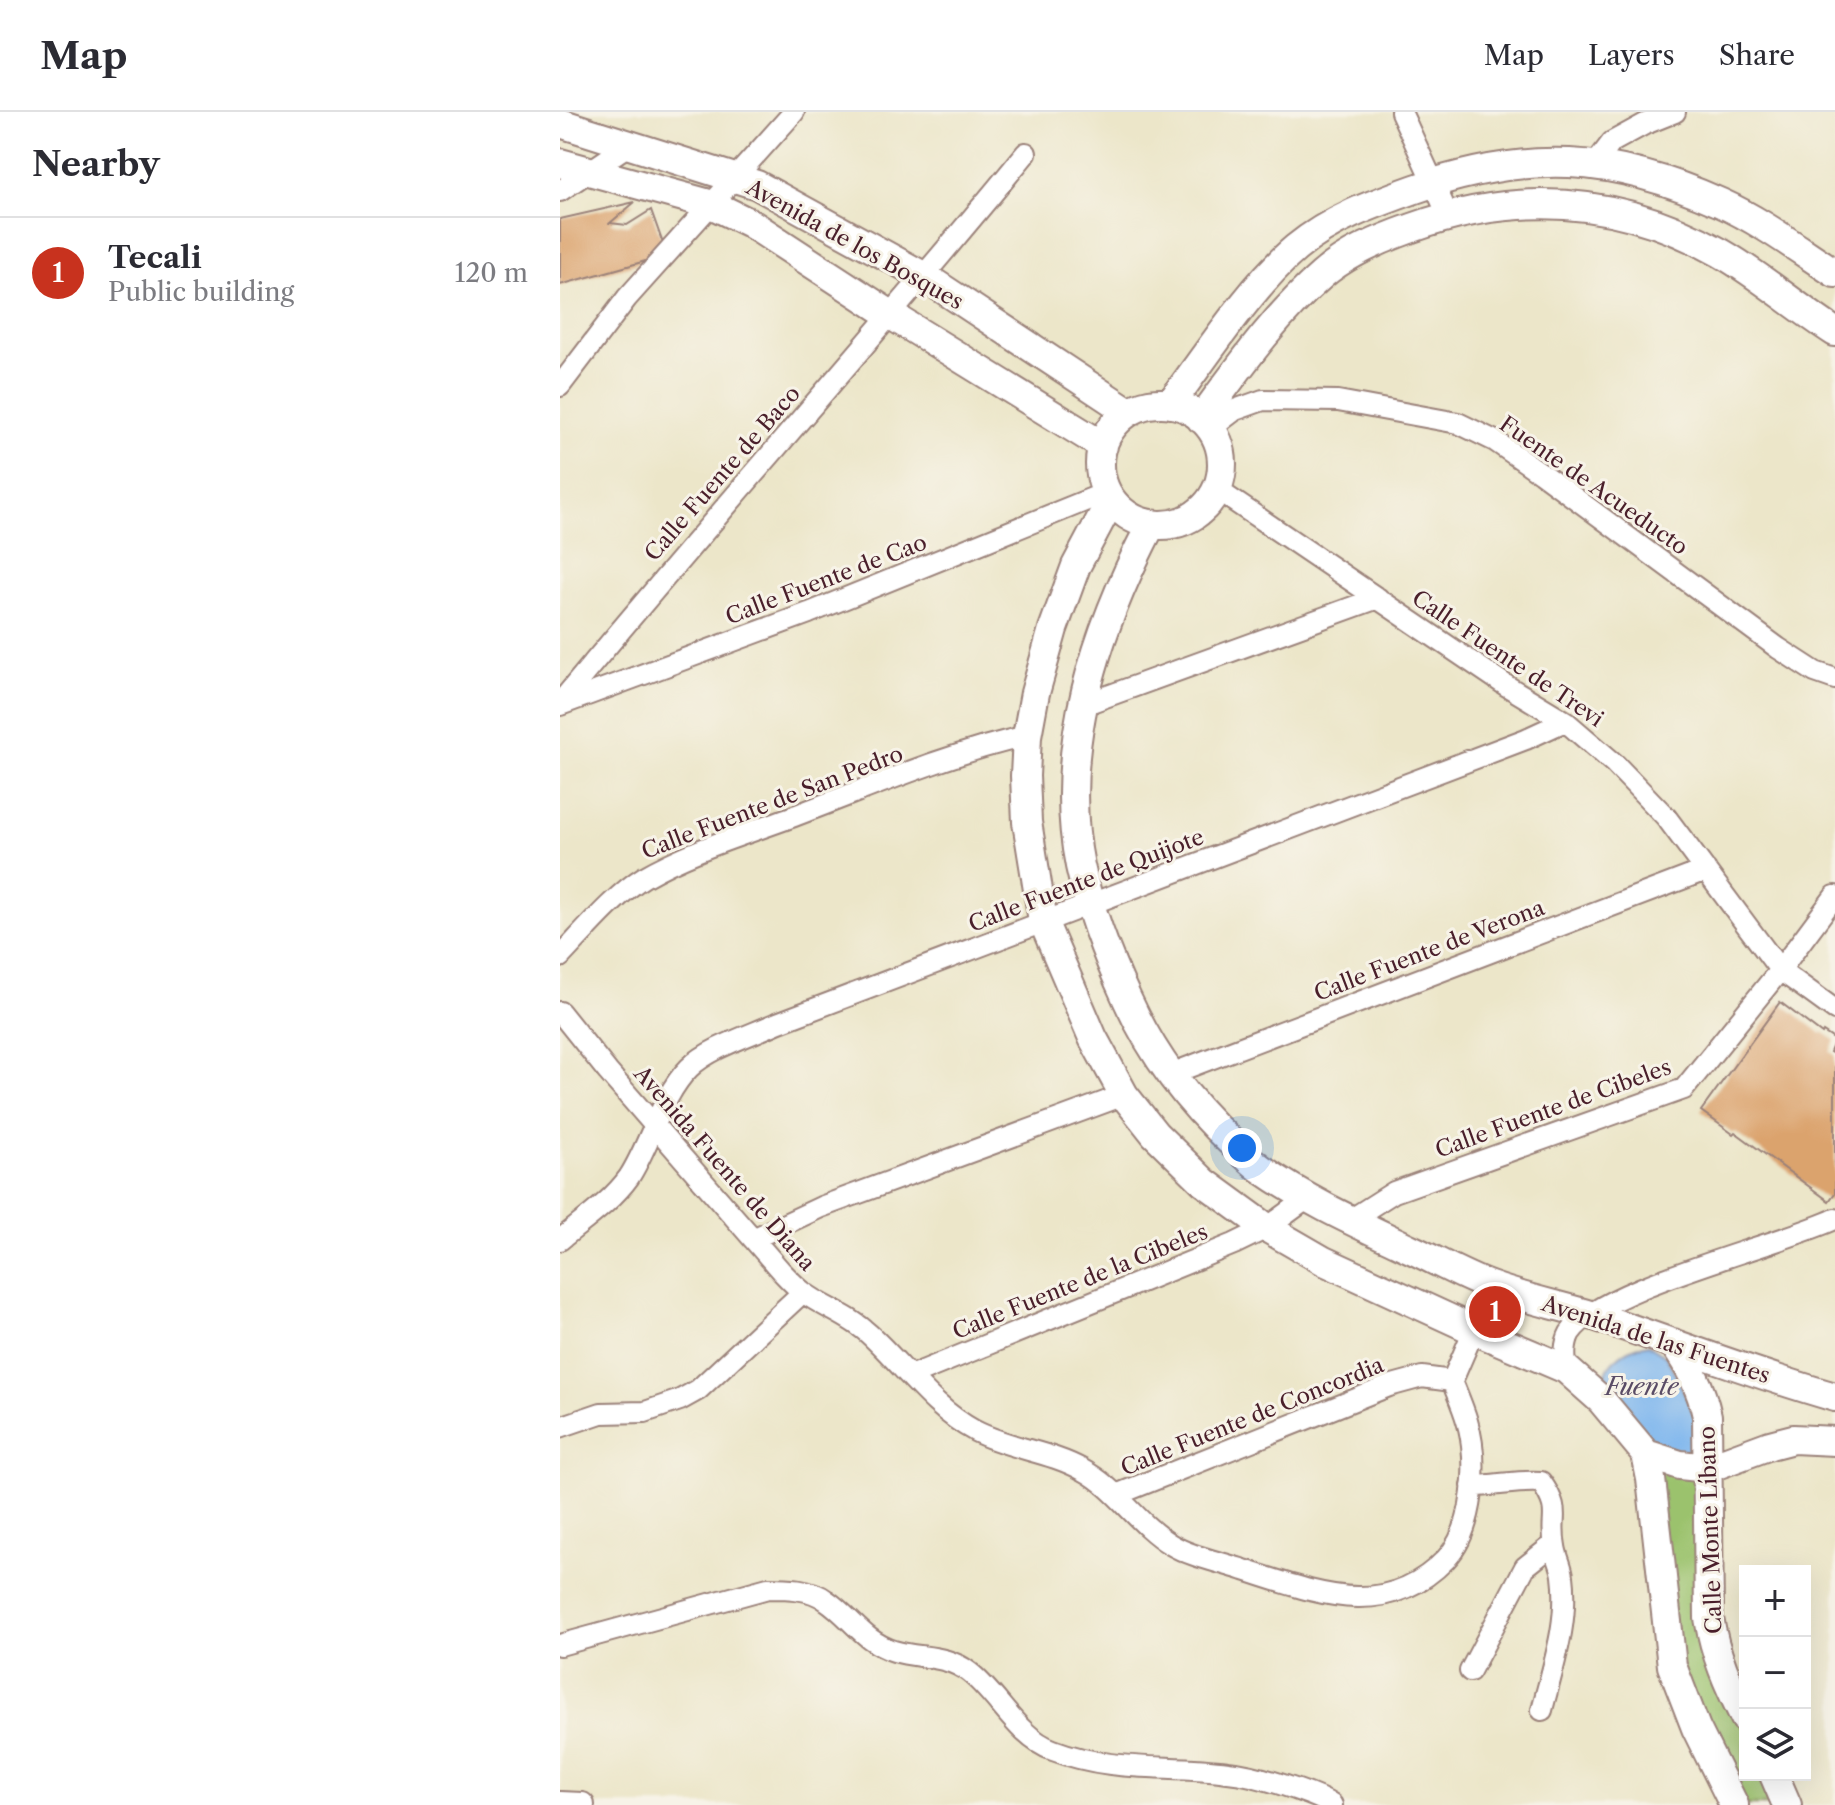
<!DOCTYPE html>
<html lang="en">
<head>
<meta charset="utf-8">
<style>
  :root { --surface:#fff; --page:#f2f2f3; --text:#2b2b33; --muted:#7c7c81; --line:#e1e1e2; --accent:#c8321e }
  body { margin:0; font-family:"Libre Caslon Text",serif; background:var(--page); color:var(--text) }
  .controls { position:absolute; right:24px; bottom:24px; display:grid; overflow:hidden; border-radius:0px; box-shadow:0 8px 32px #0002 }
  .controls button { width:72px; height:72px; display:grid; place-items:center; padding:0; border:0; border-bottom:2px solid var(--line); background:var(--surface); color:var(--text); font:40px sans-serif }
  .you { position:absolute; left:682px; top:1036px; width:28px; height:28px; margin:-20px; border:6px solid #fff; border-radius:50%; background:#1a73e8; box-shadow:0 0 0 12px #1a73e833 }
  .badge { display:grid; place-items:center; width:52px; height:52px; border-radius:50%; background:var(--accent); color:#fff; font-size:26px; font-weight:700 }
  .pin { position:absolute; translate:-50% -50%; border:4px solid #fff; box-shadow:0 2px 8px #0006 }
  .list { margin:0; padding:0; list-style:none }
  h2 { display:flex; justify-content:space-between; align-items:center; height:104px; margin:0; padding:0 32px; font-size:34px }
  h2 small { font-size:26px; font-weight:400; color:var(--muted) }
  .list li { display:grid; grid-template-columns:52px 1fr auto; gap:24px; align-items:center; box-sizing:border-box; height:112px; padding:0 32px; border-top:2px solid var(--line) }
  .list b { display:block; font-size:30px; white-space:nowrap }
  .list p { margin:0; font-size:26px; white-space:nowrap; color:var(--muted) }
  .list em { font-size:26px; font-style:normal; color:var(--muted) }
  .icon { flex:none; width:44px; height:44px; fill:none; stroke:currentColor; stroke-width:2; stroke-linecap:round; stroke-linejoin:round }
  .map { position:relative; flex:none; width:1275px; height:1693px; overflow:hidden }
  header { display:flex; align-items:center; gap:48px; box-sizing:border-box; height:112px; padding:0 40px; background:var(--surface); border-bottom:2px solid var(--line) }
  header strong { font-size:38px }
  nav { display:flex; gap:44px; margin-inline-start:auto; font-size:28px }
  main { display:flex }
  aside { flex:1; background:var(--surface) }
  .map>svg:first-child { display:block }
</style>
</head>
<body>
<header>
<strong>Map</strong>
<nav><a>Map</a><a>Layers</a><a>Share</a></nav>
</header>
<main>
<aside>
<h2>Nearby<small></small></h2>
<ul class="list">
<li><span class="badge">1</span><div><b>Tecali</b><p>Public building</p></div><em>120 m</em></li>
</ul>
</aside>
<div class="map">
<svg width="1275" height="1693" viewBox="0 0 1275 1693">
  <rect width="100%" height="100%" fill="#f7f3e8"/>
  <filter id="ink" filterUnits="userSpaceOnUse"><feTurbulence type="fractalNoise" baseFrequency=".0125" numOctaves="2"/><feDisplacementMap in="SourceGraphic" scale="16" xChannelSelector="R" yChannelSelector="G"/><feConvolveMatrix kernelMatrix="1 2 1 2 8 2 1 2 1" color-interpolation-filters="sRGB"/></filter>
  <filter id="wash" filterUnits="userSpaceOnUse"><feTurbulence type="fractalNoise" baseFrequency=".006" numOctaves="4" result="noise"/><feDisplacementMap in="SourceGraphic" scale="32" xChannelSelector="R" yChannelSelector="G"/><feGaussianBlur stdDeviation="1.8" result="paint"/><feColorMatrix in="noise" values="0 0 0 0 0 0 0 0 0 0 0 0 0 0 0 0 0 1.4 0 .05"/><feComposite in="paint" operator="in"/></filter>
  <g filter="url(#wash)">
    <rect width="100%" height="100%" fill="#ece6c9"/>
    <!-- green -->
    <path fill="#9bc26d" stroke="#72704c" stroke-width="2" d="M1086,1347L1140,1360L1146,1505L1185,1611V1663H1212L1224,1693H1180L1117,1550Z"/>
    <!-- water -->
    <path fill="#7eb6ee" stroke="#646a8c" stroke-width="2" d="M1088,1232L1106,1244L1128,1288L1136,1308L1139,1354L1084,1340C1074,1326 1051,1297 1047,1282C1037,1253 1064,1236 1088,1232Z"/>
    <g id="blocks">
      <!-- building -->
      <path fill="#dba36d" d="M75,90L50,111L67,113L91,98L107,143L0,173V107Z
        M1220,890L1262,922L1263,920L1275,928L1270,940L1275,943V1081L1269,1089L1175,1020L1173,1022L1141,999Z
        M938,1188L947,1201L931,1212L923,1199Z"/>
    </g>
  </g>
  <g filter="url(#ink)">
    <use href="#blocks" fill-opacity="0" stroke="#9b827a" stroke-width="2"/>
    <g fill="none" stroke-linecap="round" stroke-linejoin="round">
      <defs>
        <path id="minor" d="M841,0L888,103
          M1036,51L1052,30L1085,12L1115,0
          M0,79L70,32
          M0,274L67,186L234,0
          M650,317L675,298L703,288L778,289L898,311L935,329L981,361L1218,536L1255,560L1275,567
          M656,377L947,574L1005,609L1055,652L1106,705L1220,858L1275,898
          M0,591C153,405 314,227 466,41
          M0,593L249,501L547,380
          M523,593L818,486
          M0,845C23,821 56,782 84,765C132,737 190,721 242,701C316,673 390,641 467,624
          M0,900L48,960L221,1159C228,1166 235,1174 243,1180C264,1196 289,1203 309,1222C345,1255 371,1295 415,1319C450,1337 489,1339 523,1358C557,1376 577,1412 610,1432C631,1445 661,1450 684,1458C757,1481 825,1510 886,1447C915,1417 919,1347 907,1309C903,1295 897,1282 892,1269L914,1218
          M608,963L1146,758
          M790,1108L834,1080L1124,977L1220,858L1275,784
          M193,1127L261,1095L564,983
          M0,1128C23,1109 52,1089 69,1065C90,1033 101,984 129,956C149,936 191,923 217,911L966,627L1005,609
          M1006,1257C1005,1245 1004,1232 1010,1221C1040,1175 1218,1134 1275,1107
          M350,1264L674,1132L707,1116L748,1086
          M0,1315L41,1301L85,1300L120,1288L138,1278L243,1180
          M912,1374C936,1374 958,1368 981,1370C1003,1401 989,1404 995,1434C996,1444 1002,1454 1003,1464C1009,1510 993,1554 982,1598
          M556,1383L829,1274L862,1265L892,1269
          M0,1533L208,1476C227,1476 250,1476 266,1488C290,1504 304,1530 334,1539C360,1547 386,1542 409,1560C438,1582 457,1625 493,1638C554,1661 606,1652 668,1660C689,1662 712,1669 732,1676C746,1681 760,1685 772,1693
          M910,1559L965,1455L994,1432"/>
        <path id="tertiary" d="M0,1692L22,1693"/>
        <path id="secondary" d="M0,11L197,73L365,165L569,300
          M0,51L153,93L190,111L331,203L543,334
          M540 352a61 61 0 1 1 122 0a61 61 0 1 1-122 0Z
          M610,292C646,244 691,174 736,136C771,107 813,92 855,77C968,38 1052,42 1161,91C1201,109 1238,137 1275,161
          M641,307C678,257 715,204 762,163C787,141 821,127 852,116C958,78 1062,85 1161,141C1201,164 1236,195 1275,220
          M551,388L516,454L493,517L475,581L467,624L465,664L467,710L483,809L533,926L564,983L595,1022L644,1070L707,1116L764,1149L914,1218L1006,1257L1041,1288L1086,1342L1120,1353L1148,1356L1210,1333L1233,1327L1275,1329
          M591,413C537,516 496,636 520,754C530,800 547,844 567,887C593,944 627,989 673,1032C683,1040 692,1051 703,1058C749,1090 801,1113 851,1137C877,1149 903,1164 930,1174C968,1188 1008,1195 1046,1208C1122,1234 1197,1263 1275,1285
          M1113,1231C1130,1255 1141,1276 1147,1304L1149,1506C1155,1543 1168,1572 1185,1606
          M1086,1342L1091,1367L1112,1554L1136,1616L1174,1693
          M1214,1663L1227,1693"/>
      </defs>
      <!-- minor casing -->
      <use href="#minor" stroke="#9b827a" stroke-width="24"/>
      <!-- tertiary casing -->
      <use href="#tertiary" stroke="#9b827a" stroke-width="28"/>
      <!-- secondary casing -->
      <use href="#secondary" stroke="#9b827a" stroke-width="32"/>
      <!-- minor -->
      <use href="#minor" stroke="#fff" stroke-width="20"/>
      <!-- tertiary -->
      <use href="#tertiary" stroke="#fff" stroke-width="24"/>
      <!-- secondary -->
      <use href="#secondary" stroke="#fff" stroke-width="28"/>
    </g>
  </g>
  <g text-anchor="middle" stroke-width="6" stroke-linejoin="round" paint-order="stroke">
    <!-- street labels -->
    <g font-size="22" fill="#4a1f2b" stroke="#f7f3e8">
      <text transform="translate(295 132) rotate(29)" y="8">Avenida de los Bosques</text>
      <text transform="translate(162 361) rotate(-49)" y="8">Calle Fuente de Baco</text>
      <text transform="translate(1034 373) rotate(35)" y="8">Fuente de Acueducto</text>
      <text transform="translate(266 467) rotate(-21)" y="8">Calle Fuente de Cao</text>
      <text transform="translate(948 546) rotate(34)" y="8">Calle Fuente de Trevi</text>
      <text transform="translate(212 690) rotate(-21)" y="8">Calle Fuente de San Pedro</text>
      <text transform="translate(526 768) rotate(-21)" y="8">Calle Fuente de Quijote</text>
      <text transform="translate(869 838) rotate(-21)" y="8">Calle Fuente de Verona</text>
      <text transform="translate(993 996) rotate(-20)" y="8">Calle Fuente de Cibeles</text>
      <text transform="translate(165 1056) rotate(49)" y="8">Avenida Fuente de Diana</text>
      <text transform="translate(520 1169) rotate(-22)" y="8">Calle Fuente de la Cibeles</text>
      <text transform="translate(1096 1227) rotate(18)" y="8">Avenida de las Fuentes</text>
      <text transform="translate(692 1304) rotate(-22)" y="8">Calle Fuente de Concordia</text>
      <text transform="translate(1150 1418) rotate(-92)" y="8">Calle Monte Líbano</text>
    </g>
    <!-- water labels -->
    <g font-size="24" font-style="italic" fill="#5a4c66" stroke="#f7f3e8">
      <text x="1082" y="1283">Fuente</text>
    </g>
  </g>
</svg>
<div class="controls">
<button>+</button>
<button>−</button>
<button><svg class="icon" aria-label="layers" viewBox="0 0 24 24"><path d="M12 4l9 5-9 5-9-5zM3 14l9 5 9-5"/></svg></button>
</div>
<div class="you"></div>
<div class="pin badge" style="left:935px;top:1200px">1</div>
</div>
</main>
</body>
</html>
